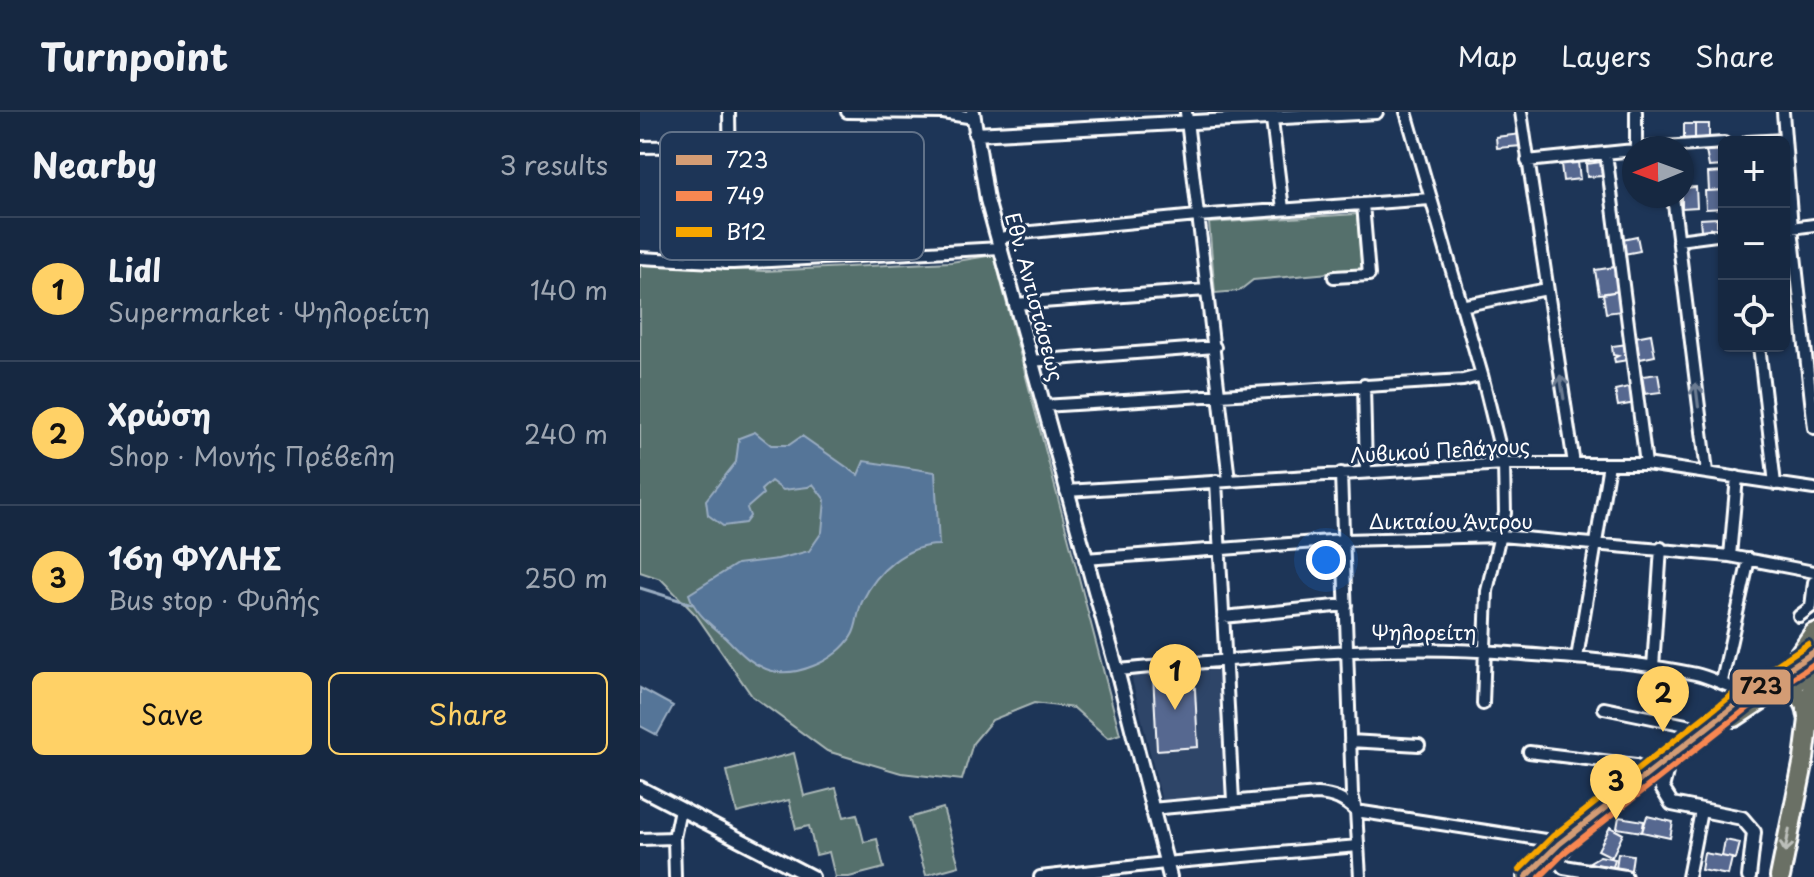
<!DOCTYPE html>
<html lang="en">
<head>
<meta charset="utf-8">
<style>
  :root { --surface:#162841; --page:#1f3048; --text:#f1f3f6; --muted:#9ea6b1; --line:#35445a; --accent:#ffd166 }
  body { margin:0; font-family:"Playpen Sans",sans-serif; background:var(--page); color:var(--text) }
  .controls { position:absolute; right:24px; top:24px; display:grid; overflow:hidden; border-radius:12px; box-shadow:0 2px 6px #0004 }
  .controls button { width:72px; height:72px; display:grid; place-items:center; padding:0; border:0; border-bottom:2px solid var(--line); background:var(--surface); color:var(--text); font:40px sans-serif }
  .compass { position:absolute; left:982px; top:24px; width:72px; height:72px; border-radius:50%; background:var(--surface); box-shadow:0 2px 6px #0004; rotate:269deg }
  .you { position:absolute; left:686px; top:448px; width:28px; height:28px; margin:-20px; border:6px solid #fff; border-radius:50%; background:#1a73e8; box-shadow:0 0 0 12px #1a73e833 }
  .badge { display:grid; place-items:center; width:52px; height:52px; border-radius:50%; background:var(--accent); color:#111; font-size:26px; font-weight:700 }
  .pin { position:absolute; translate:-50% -66px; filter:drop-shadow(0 2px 4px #0008) }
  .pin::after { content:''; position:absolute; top:42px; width:28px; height:24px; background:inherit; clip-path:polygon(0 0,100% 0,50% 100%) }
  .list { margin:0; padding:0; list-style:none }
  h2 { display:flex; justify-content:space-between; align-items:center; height:104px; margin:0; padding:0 32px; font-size:34px }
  h2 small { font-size:26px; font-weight:400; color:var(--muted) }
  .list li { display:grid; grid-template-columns:52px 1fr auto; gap:24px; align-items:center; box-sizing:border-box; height:144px; padding:0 32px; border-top:2px solid var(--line) }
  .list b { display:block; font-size:30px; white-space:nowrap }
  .list p { margin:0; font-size:26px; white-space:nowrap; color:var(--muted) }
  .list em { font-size:26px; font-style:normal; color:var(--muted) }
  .actions { display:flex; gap:16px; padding:24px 32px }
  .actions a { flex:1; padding:18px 0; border:2px solid var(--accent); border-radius:12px; text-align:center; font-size:28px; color:var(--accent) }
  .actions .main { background:var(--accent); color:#111 }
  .icon { flex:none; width:44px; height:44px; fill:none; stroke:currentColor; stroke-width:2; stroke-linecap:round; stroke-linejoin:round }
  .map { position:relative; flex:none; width:1174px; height:765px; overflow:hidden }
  header { display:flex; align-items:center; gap:48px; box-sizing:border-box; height:112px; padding:0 40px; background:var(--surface); border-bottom:2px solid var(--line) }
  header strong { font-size:38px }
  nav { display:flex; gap:44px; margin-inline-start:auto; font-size:28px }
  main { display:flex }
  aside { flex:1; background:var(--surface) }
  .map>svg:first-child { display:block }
</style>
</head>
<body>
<header>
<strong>Turnpoint</strong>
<nav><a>Map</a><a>Layers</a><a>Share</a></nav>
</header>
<main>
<aside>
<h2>Nearby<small>3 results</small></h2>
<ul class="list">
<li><span class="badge">1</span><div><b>Lidl</b><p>Supermarket · Ψηλορείτη</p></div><em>140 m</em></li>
<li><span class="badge">2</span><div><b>Χρώση</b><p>Shop · Μονής Πρέβελη</p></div><em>240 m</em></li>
<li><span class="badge">3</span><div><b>16η ΦΥΛΗΣ</b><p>Bus stop · Φυλής</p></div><em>250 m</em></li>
</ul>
<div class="actions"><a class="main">Save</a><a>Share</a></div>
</aside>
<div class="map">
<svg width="1174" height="765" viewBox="0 0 1174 765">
  <rect width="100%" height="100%" fill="#1d3557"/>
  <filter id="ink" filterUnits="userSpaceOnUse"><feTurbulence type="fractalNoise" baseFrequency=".0125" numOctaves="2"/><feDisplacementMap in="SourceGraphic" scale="16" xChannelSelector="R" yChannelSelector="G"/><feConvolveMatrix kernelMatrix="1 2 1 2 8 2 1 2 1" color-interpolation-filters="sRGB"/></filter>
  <g filter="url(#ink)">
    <!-- built -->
    <path fill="#2e4468" d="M580,556L588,686L522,689L491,563Z"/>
    <!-- green -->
    <path fill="#546f6c" stroke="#aab7b6" stroke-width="2" d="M717,102L722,158L613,168L599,179L575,181L569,111Z
      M354,143L480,622L468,626L434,596L394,591L352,608L333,631L322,668L261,661L187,639L112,584L56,503L21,467L0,460V151L124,159L311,150Z
      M154,641L164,684L196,676L204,705L217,702L224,730L237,727L244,756L209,765H195L189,740L176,743L169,714L156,717L149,688L97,701L87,659Z
      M303,696L319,754L286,763L269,706Z"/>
    <!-- water -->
    <path fill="#557598" stroke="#99acc1" stroke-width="2" d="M115,320L131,333H149L162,324L218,363L224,349L295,360L299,433C266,433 237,459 223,488C217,498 218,513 212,523C198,548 154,568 126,557C111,551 103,543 92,532C77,516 56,505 49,482L97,452L138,447L169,439L182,420L185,388L173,372L168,375L143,378L131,369L121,378L123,382L107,396L110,404L105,411L83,414L68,403L66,388L96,350L99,326Z
      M0,576L33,594L17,623L0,614Z"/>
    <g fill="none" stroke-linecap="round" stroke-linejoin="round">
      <!-- stream -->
      <path stroke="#99acc1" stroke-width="3" d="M0,476L52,492"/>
    </g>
    <!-- building -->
    <path fill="#566890" stroke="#fff" stroke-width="2" d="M1044,12H1055V29H1044Z
      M1055,12H1069V27H1055Z
      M881,22L882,34L857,36L856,25Z
      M1082,38L1084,54L1069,55L1066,39Z
      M938,50L940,67L923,69L921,52Z
      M961,50L963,64L947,65L946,52Z
      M1084,60V78L1069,79L1068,61Z
      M1056,75L1057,95L1042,96V76Z
      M1084,78V96L1066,97L1065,79Z
      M1077,106V118H1061L1060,107Z
      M997,124L1000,139L984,142L982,127Z
      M975,155L979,179L959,182L955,158Z
      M979,179L982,199L966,201L963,182Z
      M1011,222L1015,244L1000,247L995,225Z
      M988,232V248L975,250L974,246L978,244L973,243L972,234Z
      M1018,262L1021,280L1005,282L1002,264Z
      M993,274L996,291L978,294L975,278Z
      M554,558L558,635L517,638L513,562Z
      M1007,704L1033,710L1030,726L1002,720Z
      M979,705L1004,709L1002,720L977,716Z
      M970,715L983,722L972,745L958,738Z
      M1085,728L1100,731L1096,747L1082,744Z
      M978,741L993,743L991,758L976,756Z
      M1064,741L1092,746L1088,763L1061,758Z
      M960,744L975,747L973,755L948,751Z"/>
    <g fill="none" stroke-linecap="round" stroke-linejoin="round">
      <defs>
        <path id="minor" d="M207,0L303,1L334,6
          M546,0L589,368
          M631,0L643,97
          M766,0L842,263L864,352L865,401L847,479L843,592
          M881,0L934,352
          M1143,0L1152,116L1174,316
          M1107,30L1145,28
          M0,35L89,34
          M996,36V0
          M1008,36L1084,31
          M966,41L1006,352
          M887,49L994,38
          M1033,84L1067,360
          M1144,117L1174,113
          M357,127L381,121L557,104L790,87
          M1038,128L1084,122
          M0,146L93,151L360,136
          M84,151V102L90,64L89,0
          M694,165L729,163L723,92
          M375,192L566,178
          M821,194L907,177
          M1119,234L1135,372
          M390,249L575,235
          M724,273L726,360
          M403,294L823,268L842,263
          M701,361L712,682L716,699L720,765
          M576,369L593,689
          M426,379L864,352H1006L1174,377
          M1090,444L1097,365
          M445,447L704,428L860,424L1090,444L1174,460
          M1159,504L1171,495L1174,470
          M583,505L706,493
          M937,546L969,352
          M1013,555L1021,436
          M477,558C607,547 739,530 870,541C932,546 995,549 1056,562C1076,566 1094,581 1113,578
          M1082,569L1109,447
          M964,596L1051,614L1059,622
          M710,629L779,633
          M889,640L996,653L1012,660
          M511,697L677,682C694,683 704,688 716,699L905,728L919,732L925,738
          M0,727L34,726
          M35,765L34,726L40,697
          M400,765L525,751L718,734
          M1048,765L1061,699"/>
        <path id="tertiary" d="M333,0L347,88L477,558L530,765
          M335,22L736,0
          M1026,660L1022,676L1032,692L1102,706L1114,720L1109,765
          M0,676L172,765
          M911,740L924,755L985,765"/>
        <path id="primary" d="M1095,606L1130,583L1174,562
          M886,765L919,732L1103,587L1174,540"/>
        <path id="motorway" d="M1151,554L1174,521
          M1139,579C1157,579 1166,586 1168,604
          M1140,765L1164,647L1174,568"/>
      </defs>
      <!-- minor casing -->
      <use href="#minor" stroke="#fff" stroke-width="16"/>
      <!-- tertiary casing -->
      <use href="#tertiary" stroke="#fff" stroke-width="18"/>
      <!-- primary casing -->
      <use href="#primary" stroke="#fff" stroke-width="22"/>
      <!-- motorway casing -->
      <use href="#motorway" stroke="#fff" stroke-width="24"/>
      <!-- minor -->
      <use href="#minor" stroke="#1d3557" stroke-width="10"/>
      <!-- tertiary -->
      <use href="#tertiary" stroke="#1d3557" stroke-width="12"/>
      <!-- primary -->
      <use href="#primary" stroke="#6b7065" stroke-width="16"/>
      <!-- motorway -->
      <use href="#motorway" stroke="#6b7065" stroke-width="18"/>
      <defs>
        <path id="bus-1" d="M886,765L919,732L1103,587L1174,540"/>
        <path id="bus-2" d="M900,765L926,739L1109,595L1174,552"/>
        <path id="bus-3" d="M879,758L913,724L1097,579L1168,532"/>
      </defs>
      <!-- bus-1 casing -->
      <use href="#bus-1" stroke="#1d3557" stroke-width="12"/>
      <!-- bus-2 casing -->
      <use href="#bus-2" stroke="#1d3557" stroke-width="12"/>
      <!-- bus-3 casing -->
      <use href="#bus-3" stroke="#1d3557" stroke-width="12"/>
      <!-- bus-1 -->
      <use href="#bus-1" stroke="#d39c74" stroke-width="6"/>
      <!-- bus-2 -->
      <use href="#bus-2" stroke="#f88751" stroke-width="6"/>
      <!-- bus-3 -->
      <use href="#bus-3" stroke="#f7a600" stroke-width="6"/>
    </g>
    <!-- one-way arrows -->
    <defs><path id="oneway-shaft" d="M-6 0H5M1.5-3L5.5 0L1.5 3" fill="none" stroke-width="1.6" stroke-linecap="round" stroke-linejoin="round" transform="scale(2)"/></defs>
    <g stroke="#6c7c92">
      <use href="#oneway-shaft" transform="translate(922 275) rotate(-99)"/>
      <use href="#oneway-shaft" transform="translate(1057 283) rotate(-97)"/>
    </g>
    <use stroke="#bcbfba" href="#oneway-shaft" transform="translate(1147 729) rotate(101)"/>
  </g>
  <g text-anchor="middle" stroke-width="6" stroke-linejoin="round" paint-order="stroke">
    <!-- street labels -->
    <g font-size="20" fill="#fff" stroke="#1d3557">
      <text transform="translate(394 185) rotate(75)" y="7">Εθν. Αντιστάσεως</text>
      <text transform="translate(800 339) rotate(-3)" y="7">Λυβικού Πελάγους</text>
      <text x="811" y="417">Δικταίου Άντρου</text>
      <text x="784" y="528">Ψηλορείτη</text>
    </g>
  </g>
  <!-- legend -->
  <rect x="20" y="20" width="264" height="128" rx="12" fill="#1d3557" stroke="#617289" stroke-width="2"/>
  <rect x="36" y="43" width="36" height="10" fill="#d39c74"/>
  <rect x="36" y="79" width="36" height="10" fill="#f88751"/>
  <rect x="36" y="115" width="36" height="10" fill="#f7a600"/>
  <g font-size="22" fill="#fff">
    <text x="86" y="56">723</text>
    <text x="86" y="92">749</text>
    <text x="86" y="128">Β12</text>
  </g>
  <rect stroke="#1d3557" stroke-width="3" x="1091" y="556" width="61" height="38" rx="8" fill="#d39c74"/>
  <g font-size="22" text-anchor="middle" font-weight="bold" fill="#111">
    <text x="1121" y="582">723</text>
  </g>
</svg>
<div class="controls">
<button>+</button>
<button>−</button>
<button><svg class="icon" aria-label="locate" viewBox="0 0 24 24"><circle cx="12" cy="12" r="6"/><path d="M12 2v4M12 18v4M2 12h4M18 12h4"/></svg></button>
</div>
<svg class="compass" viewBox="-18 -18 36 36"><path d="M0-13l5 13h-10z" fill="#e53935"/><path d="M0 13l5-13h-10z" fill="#9ea6b1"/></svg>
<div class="you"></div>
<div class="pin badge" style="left:535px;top:598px">1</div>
<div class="pin badge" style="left:1023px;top:620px">2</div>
<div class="pin badge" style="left:976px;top:708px">3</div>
</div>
</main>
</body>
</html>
